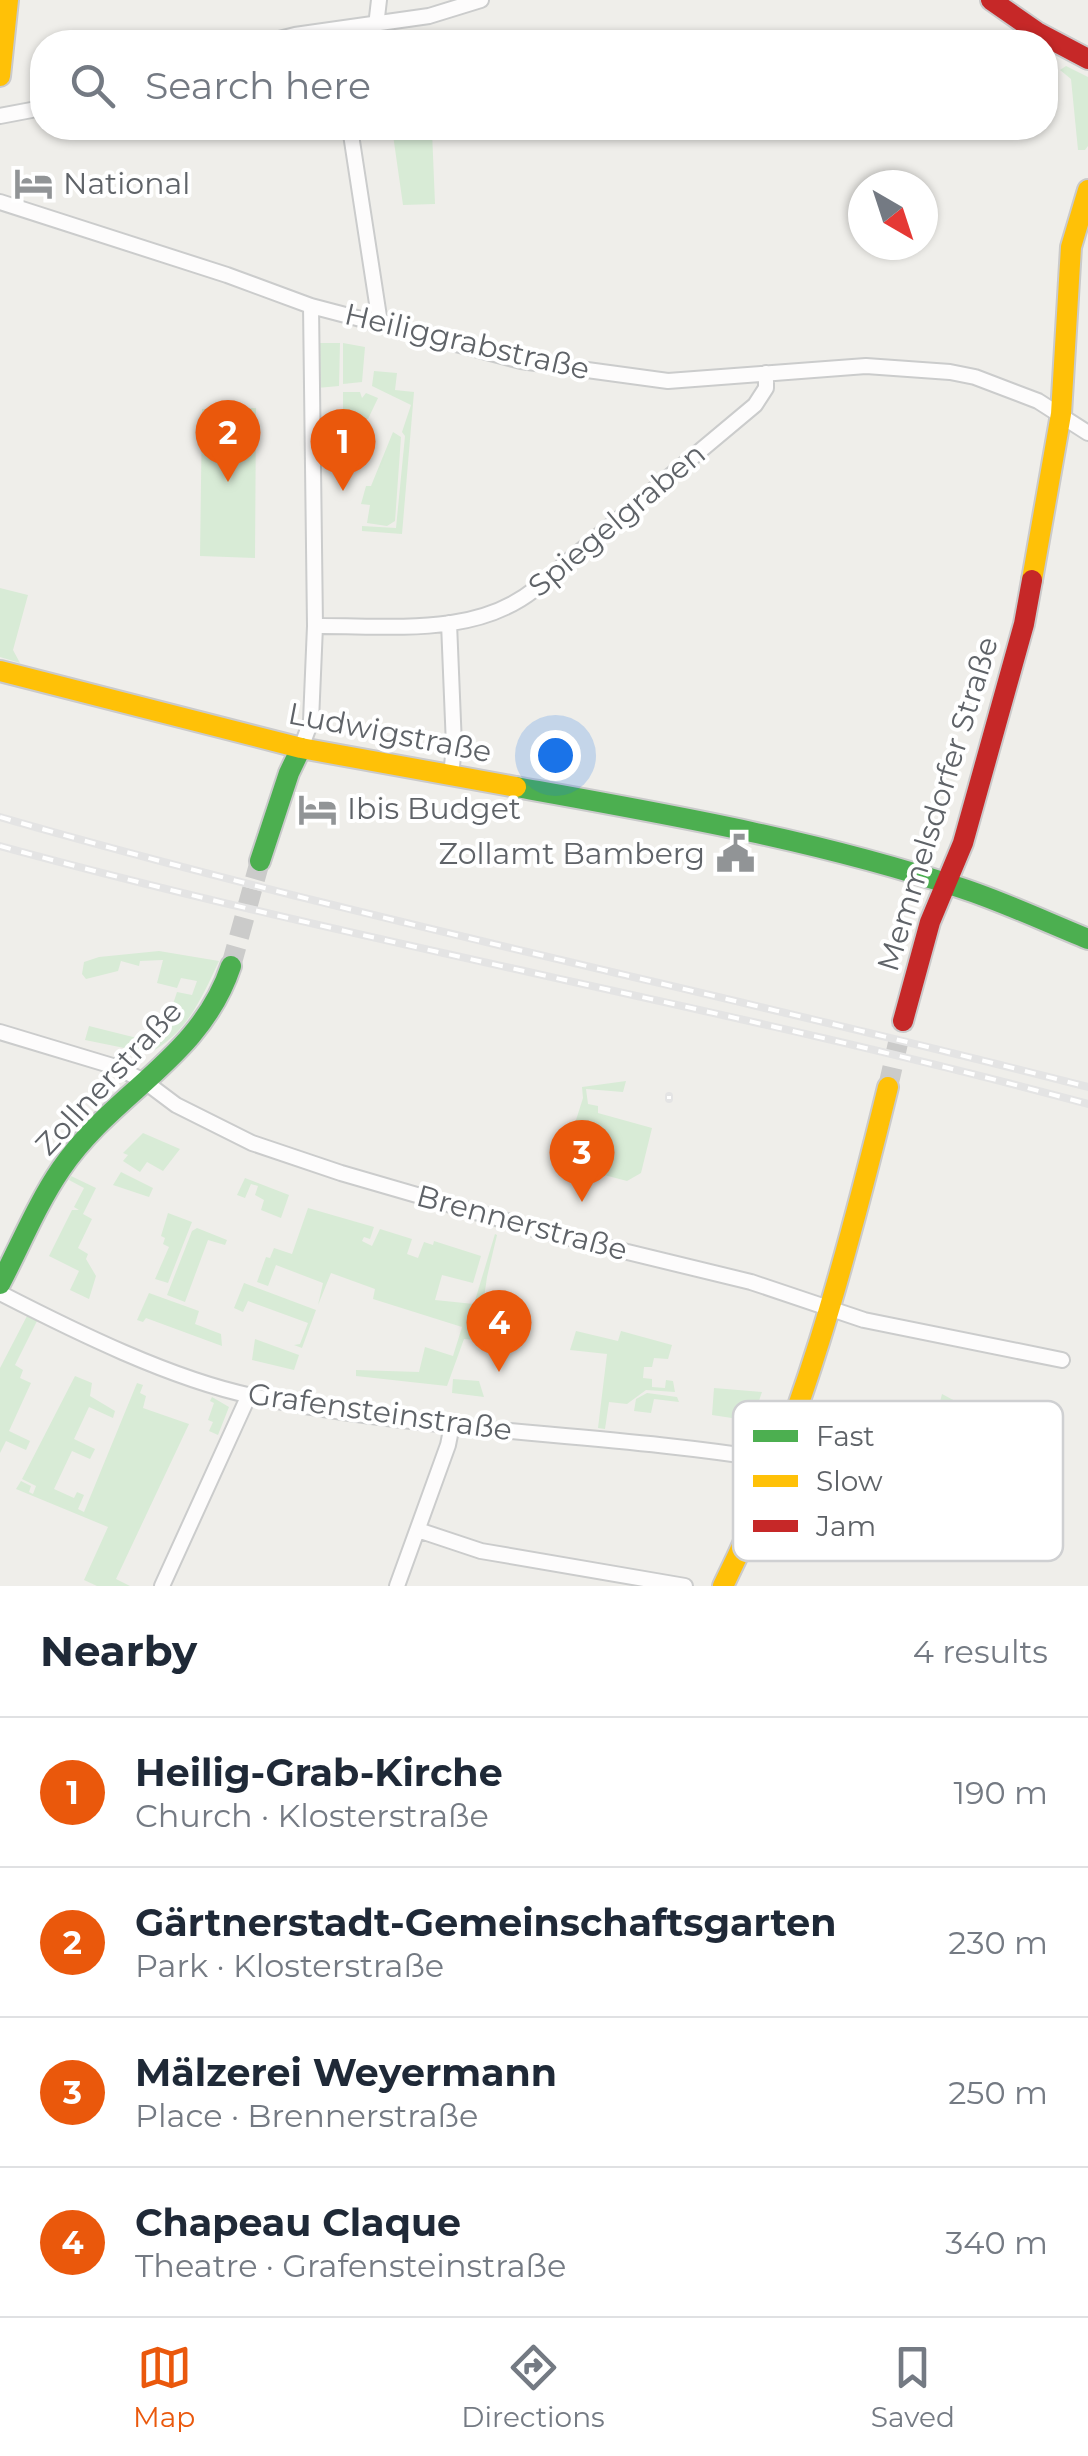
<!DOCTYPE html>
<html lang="en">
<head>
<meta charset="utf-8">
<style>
  :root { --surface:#fff; --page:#f6f6f7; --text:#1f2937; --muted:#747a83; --line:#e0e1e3; --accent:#ea580c }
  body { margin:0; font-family:Montserrat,sans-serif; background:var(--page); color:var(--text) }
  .compass { position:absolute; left:848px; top:170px; width:90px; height:90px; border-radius:50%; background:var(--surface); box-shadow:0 2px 8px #0004; rotate:141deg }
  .you { position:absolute; left:555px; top:755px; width:35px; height:35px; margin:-25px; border:8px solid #fff; border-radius:50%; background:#1a73e8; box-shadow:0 0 0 15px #1a73e833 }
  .badge { display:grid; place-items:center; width:65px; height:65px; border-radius:50%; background:var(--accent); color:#fff; font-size:32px; font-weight:700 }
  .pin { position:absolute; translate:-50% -82px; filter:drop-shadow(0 2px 5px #0008) }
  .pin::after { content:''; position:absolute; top:52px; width:35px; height:30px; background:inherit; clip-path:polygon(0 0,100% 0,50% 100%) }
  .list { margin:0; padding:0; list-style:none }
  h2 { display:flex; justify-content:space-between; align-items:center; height:130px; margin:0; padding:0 40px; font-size:42px }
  h2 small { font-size:32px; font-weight:400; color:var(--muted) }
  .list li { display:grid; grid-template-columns:65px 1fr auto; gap:30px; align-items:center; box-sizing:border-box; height:150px; padding:0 40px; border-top:2px solid var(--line) }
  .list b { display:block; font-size:38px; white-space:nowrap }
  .list p { margin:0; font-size:32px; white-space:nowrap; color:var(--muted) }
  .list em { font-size:32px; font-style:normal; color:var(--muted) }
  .icon { flex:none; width:55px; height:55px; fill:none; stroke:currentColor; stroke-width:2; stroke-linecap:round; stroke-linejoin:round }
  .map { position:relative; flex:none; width:1088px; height:1586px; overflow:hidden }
  .search { position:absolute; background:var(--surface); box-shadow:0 2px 8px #0004; left:30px; right:30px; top:30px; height:110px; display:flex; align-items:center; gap:25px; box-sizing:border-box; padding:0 35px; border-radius:40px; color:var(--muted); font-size:38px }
  .sheet { height:730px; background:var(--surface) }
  nav { display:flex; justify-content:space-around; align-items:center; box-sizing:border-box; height:140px; border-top:2px solid var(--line); background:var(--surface); font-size:28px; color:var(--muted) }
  nav a { display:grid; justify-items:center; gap:5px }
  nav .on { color:var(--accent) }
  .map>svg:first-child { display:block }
</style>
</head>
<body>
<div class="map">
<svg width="1088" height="1586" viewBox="0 0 1088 1586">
  <rect width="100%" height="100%" fill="#efeeea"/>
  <!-- green -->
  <path fill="#d8ebd6" d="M1066,66L1088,77V146L1085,150H1078L1071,79L1060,70Z
    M392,128H410L412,134L432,131L435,204L403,205Z
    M317,343H340L339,386L317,388Z
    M343,343L365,347L362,382L343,384Z
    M374,371L397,373L395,390L414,392L402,534L362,531V526L396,528L405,436L402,432L411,405L372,386Z
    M343,392H360L362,398L366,393L378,398L368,419L343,414Z
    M256,408L255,558L200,556L202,409Z
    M393,432L401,437L395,521L387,526L367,523L370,505L361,504L366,486H371Z
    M0,588L28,595L13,650L20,663L0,657Z
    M159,951L219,961C202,997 187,1034 149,1053L85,1040L89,1026L153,1042L163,1005L172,1007L177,992L192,995L197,981L181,978L177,988L157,983L163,960L140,961L139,966L121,961L118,971L86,979L82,974L84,962L99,957Z
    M626,1081L623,1092L586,1089L588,1104L598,1106V1113L652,1128L641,1173L627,1181L562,1164L583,1098L582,1087Z
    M143,1133L180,1149L163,1171L147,1162L140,1172L123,1161L128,1155L123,1153Z
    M121,1172L153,1188L149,1197L113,1185Z
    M71,1176L96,1188L83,1214L92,1219L78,1248L88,1254L86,1259L96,1276L89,1299L70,1290L79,1271L49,1256L72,1210H79L74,1207L84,1188L69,1180Z
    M245,1178L289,1195L281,1218L261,1210L264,1200L255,1195L258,1186L251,1184L245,1198L237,1195Z
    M308,1208L374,1227L370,1239L364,1237L362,1241L372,1246L380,1229L412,1239L407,1254L418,1258L424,1242L433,1245L434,1241L481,1256L473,1283L442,1275L435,1300L474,1304L495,1234L497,1235L487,1277L478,1340L464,1339L447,1386L356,1376V1370L419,1372L425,1347L453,1356L462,1327L373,1299L375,1289L331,1273L318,1305L323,1283L276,1265L268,1286L257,1282L266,1257L270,1258L274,1248L292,1254Z
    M168,1213L192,1222L168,1283L155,1279L169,1247L163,1244L165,1238L161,1236Z
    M197,1228L227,1240L225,1245L208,1240L185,1302L167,1295L192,1231Z
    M244,1283L316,1310L302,1348L294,1345L300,1344L308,1323L248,1301L243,1312L234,1308Z
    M149,1293L199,1311L195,1324L221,1334L222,1346L146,1318L143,1322L137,1320Z
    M27,1316L37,1321L15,1365L23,1370L20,1378L31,1383L9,1431L30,1441L26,1450L6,1441L0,1453V1368Z
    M576,1331L618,1341L621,1331L672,1345L668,1359L654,1358L652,1367H644L643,1378L652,1379V1387L665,1388L666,1380L673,1381L675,1392L646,1390L627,1404L609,1402L605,1429L598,1428L607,1354L570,1350Z
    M255,1339L299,1355L294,1370L252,1360Z
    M75,1376L92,1383L90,1396L115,1411L113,1418L89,1407L74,1439L95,1449L90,1459L72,1451L54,1489L74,1498L77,1492L84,1495L78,1509L84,1512L137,1383L143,1385L140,1393L146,1396L143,1408L189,1424L116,1579L130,1586H97L84,1580L108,1527L16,1489L21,1481L31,1486L29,1492L33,1494L36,1486L22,1479Z
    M453,1379L479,1381L484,1397L452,1393Z
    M714,1388L762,1392L752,1421L712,1415Z
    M647,1393L677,1397L679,1402L654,1399L651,1413L634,1411L636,1399Z
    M942,1394L957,1402L960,1413L956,1429L941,1434L931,1426L936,1402H940Z
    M212,1397L229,1407L218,1435L209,1431L213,1422L208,1420L214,1403L210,1401Z"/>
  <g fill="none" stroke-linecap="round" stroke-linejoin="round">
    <!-- secondary-tunnel -->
    <path stroke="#cbcbca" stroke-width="20" stroke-dasharray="20 10" stroke-linecap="butt" d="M231,966L260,861
      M888,1087L903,1021"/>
    <defs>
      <path id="street" d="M376,26L379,0
        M267,42L295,35L429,16L481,0
        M0,116L42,108
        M350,128L380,323
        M0,202L227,275L311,306L521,361L668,381L866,366L950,372L975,377L1038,401L1088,433
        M449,623L454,746L451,776
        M315,626C388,625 474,638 535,589L755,405L766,388V373
        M301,748L311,721L315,626L311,306
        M0,1032L116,1067L144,1081L176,1105L252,1143L341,1173L541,1231L751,1282L864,1320L1062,1360
        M0,1293C74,1331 171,1379 252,1396C425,1433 605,1432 779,1461
        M418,1530L481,1551L685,1586
        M162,1586L249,1395
        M397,1586L448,1445L452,1425"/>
      <path id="fast" d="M516,787C666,814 817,840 961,888C1004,902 1046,922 1088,939
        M260,861L289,773L301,748
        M0,1284C20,1246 37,1204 61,1169C113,1092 200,1059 231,966"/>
      <path id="slow" d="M0,76L8,0
        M1032,580L1061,414L1071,247L1088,190
        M0,671L301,748L516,787
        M723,1586C802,1427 846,1259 888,1087"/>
      <path id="jam" d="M991,0L1037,32L1088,59
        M903,1021L930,922L963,843L1024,624L1032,580"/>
    </defs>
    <!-- street casing -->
    <use href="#street" stroke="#cbcccc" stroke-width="18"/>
    <!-- fast casing -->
    <use href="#fast" stroke="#cacacb" stroke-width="24"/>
    <!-- slow casing -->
    <use href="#slow" stroke="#cacacb" stroke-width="24"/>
    <!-- jam casing -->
    <use href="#jam" stroke="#cacacb" stroke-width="24"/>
    <!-- street -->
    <use href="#street" stroke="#fdfcfc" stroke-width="14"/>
    <!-- fast -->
    <use href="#fast" stroke="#4caf50" stroke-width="20"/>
    <!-- slow -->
    <use href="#slow" stroke="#ffc107" stroke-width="20"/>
    <!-- jam -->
    <use href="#jam" stroke="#c62828" stroke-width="20"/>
    <defs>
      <path id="rail" d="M0,817C360,920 726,994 1088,1087
        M0,846C360,944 728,1007 1088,1104
        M669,1099V1096"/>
    </defs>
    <!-- rail casing -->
    <use href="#rail" stroke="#e4e4e4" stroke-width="8"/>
    <!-- rail -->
    <use href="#rail" stroke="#fff" stroke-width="4" stroke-dasharray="11" stroke-linecap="butt"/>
  </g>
  <!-- icons -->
  <defs>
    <symbol id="hotel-bare" viewBox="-9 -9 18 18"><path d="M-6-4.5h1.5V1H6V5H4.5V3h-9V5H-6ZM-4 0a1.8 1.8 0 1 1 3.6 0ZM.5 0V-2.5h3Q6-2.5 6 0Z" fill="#919496" stroke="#fff" stroke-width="2.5" paint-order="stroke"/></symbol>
    <symbol id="civic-bare" viewBox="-9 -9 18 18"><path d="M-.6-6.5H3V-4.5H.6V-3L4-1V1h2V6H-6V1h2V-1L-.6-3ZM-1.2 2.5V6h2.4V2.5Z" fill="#919496" stroke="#fff" stroke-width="2.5" paint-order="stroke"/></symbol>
  </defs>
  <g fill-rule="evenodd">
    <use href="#hotel-bare" x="6" y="156" width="55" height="55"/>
    <use href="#hotel-bare" x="290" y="782" width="55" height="55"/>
    <use href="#civic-bare" x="708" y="826" width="55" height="55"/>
  </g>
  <g text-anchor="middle" stroke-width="8" stroke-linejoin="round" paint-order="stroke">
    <!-- poi labels -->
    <g font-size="30" fill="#5f6368" stroke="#fff" text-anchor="start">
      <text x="63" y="194">National</text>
      <text x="347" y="819">Ibis Budget</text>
      <text x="705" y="864" text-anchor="end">Zollamt Bamberg</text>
    </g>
    <!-- street labels -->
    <g font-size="30" fill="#5f6368" stroke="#fff">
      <text transform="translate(467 342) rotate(13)" y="10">Heiliggrabstraße</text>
      <text transform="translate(617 520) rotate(-40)" y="10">Spiegelgraben</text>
      <text transform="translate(390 733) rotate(11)" y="10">Ludwigstraße</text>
      <text transform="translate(938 804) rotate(-73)" y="10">Memmelsdorfer Straße</text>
      <text transform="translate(109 1078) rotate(-47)" y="10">Zollnerstraße</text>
      <text transform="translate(522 1223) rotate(15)" y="10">Brennerstraße</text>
      <text transform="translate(380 1412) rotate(8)" y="10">Grafensteinstraße</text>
    </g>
  </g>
  <!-- legend -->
  <rect x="733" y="1401" width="330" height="160" rx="15" fill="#fff" stroke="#cfd0d2" stroke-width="2.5"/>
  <rect x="753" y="1430" width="45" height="12" fill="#4caf50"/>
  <rect x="753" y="1475" width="45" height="12" fill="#ffc107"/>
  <rect x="753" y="1520" width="45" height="12" fill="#c62828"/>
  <g font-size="28" fill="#5f6368">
    <text x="816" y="1446">Fast</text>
    <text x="816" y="1491">Slow</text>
    <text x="816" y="1536">Jam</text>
  </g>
</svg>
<svg class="compass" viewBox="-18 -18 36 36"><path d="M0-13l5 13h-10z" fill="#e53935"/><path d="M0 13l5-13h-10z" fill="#747a83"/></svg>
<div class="you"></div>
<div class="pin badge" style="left:343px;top:491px">1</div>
<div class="pin badge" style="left:228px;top:482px">2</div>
<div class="pin badge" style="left:582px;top:1202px">3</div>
<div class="pin badge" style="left:499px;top:1372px">4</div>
<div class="search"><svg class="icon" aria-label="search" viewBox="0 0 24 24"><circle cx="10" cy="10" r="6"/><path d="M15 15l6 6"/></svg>Search here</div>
</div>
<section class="sheet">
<h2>Nearby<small>4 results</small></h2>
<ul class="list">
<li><span class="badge">1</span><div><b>Heilig-Grab-Kirche</b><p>Church · Klosterstraße</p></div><em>190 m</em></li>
<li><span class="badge">2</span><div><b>Gärtnerstadt-Gemeinschaftsgarten</b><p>Park · Klosterstraße</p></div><em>230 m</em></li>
<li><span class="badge">3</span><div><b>Mälzerei Weyermann</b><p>Place · Brennerstraße</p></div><em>250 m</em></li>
<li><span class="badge">4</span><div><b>Chapeau Claque</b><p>Theatre · Grafensteinstraße</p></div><em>340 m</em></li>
</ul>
</section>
<nav>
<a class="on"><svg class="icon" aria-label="map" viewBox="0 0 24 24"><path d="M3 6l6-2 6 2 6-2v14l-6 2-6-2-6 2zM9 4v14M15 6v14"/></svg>Map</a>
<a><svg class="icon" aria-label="directions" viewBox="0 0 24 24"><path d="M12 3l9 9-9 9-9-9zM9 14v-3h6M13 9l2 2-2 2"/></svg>Directions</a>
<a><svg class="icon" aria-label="saved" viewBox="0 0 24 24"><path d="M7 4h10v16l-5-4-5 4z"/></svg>Saved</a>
</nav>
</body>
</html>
